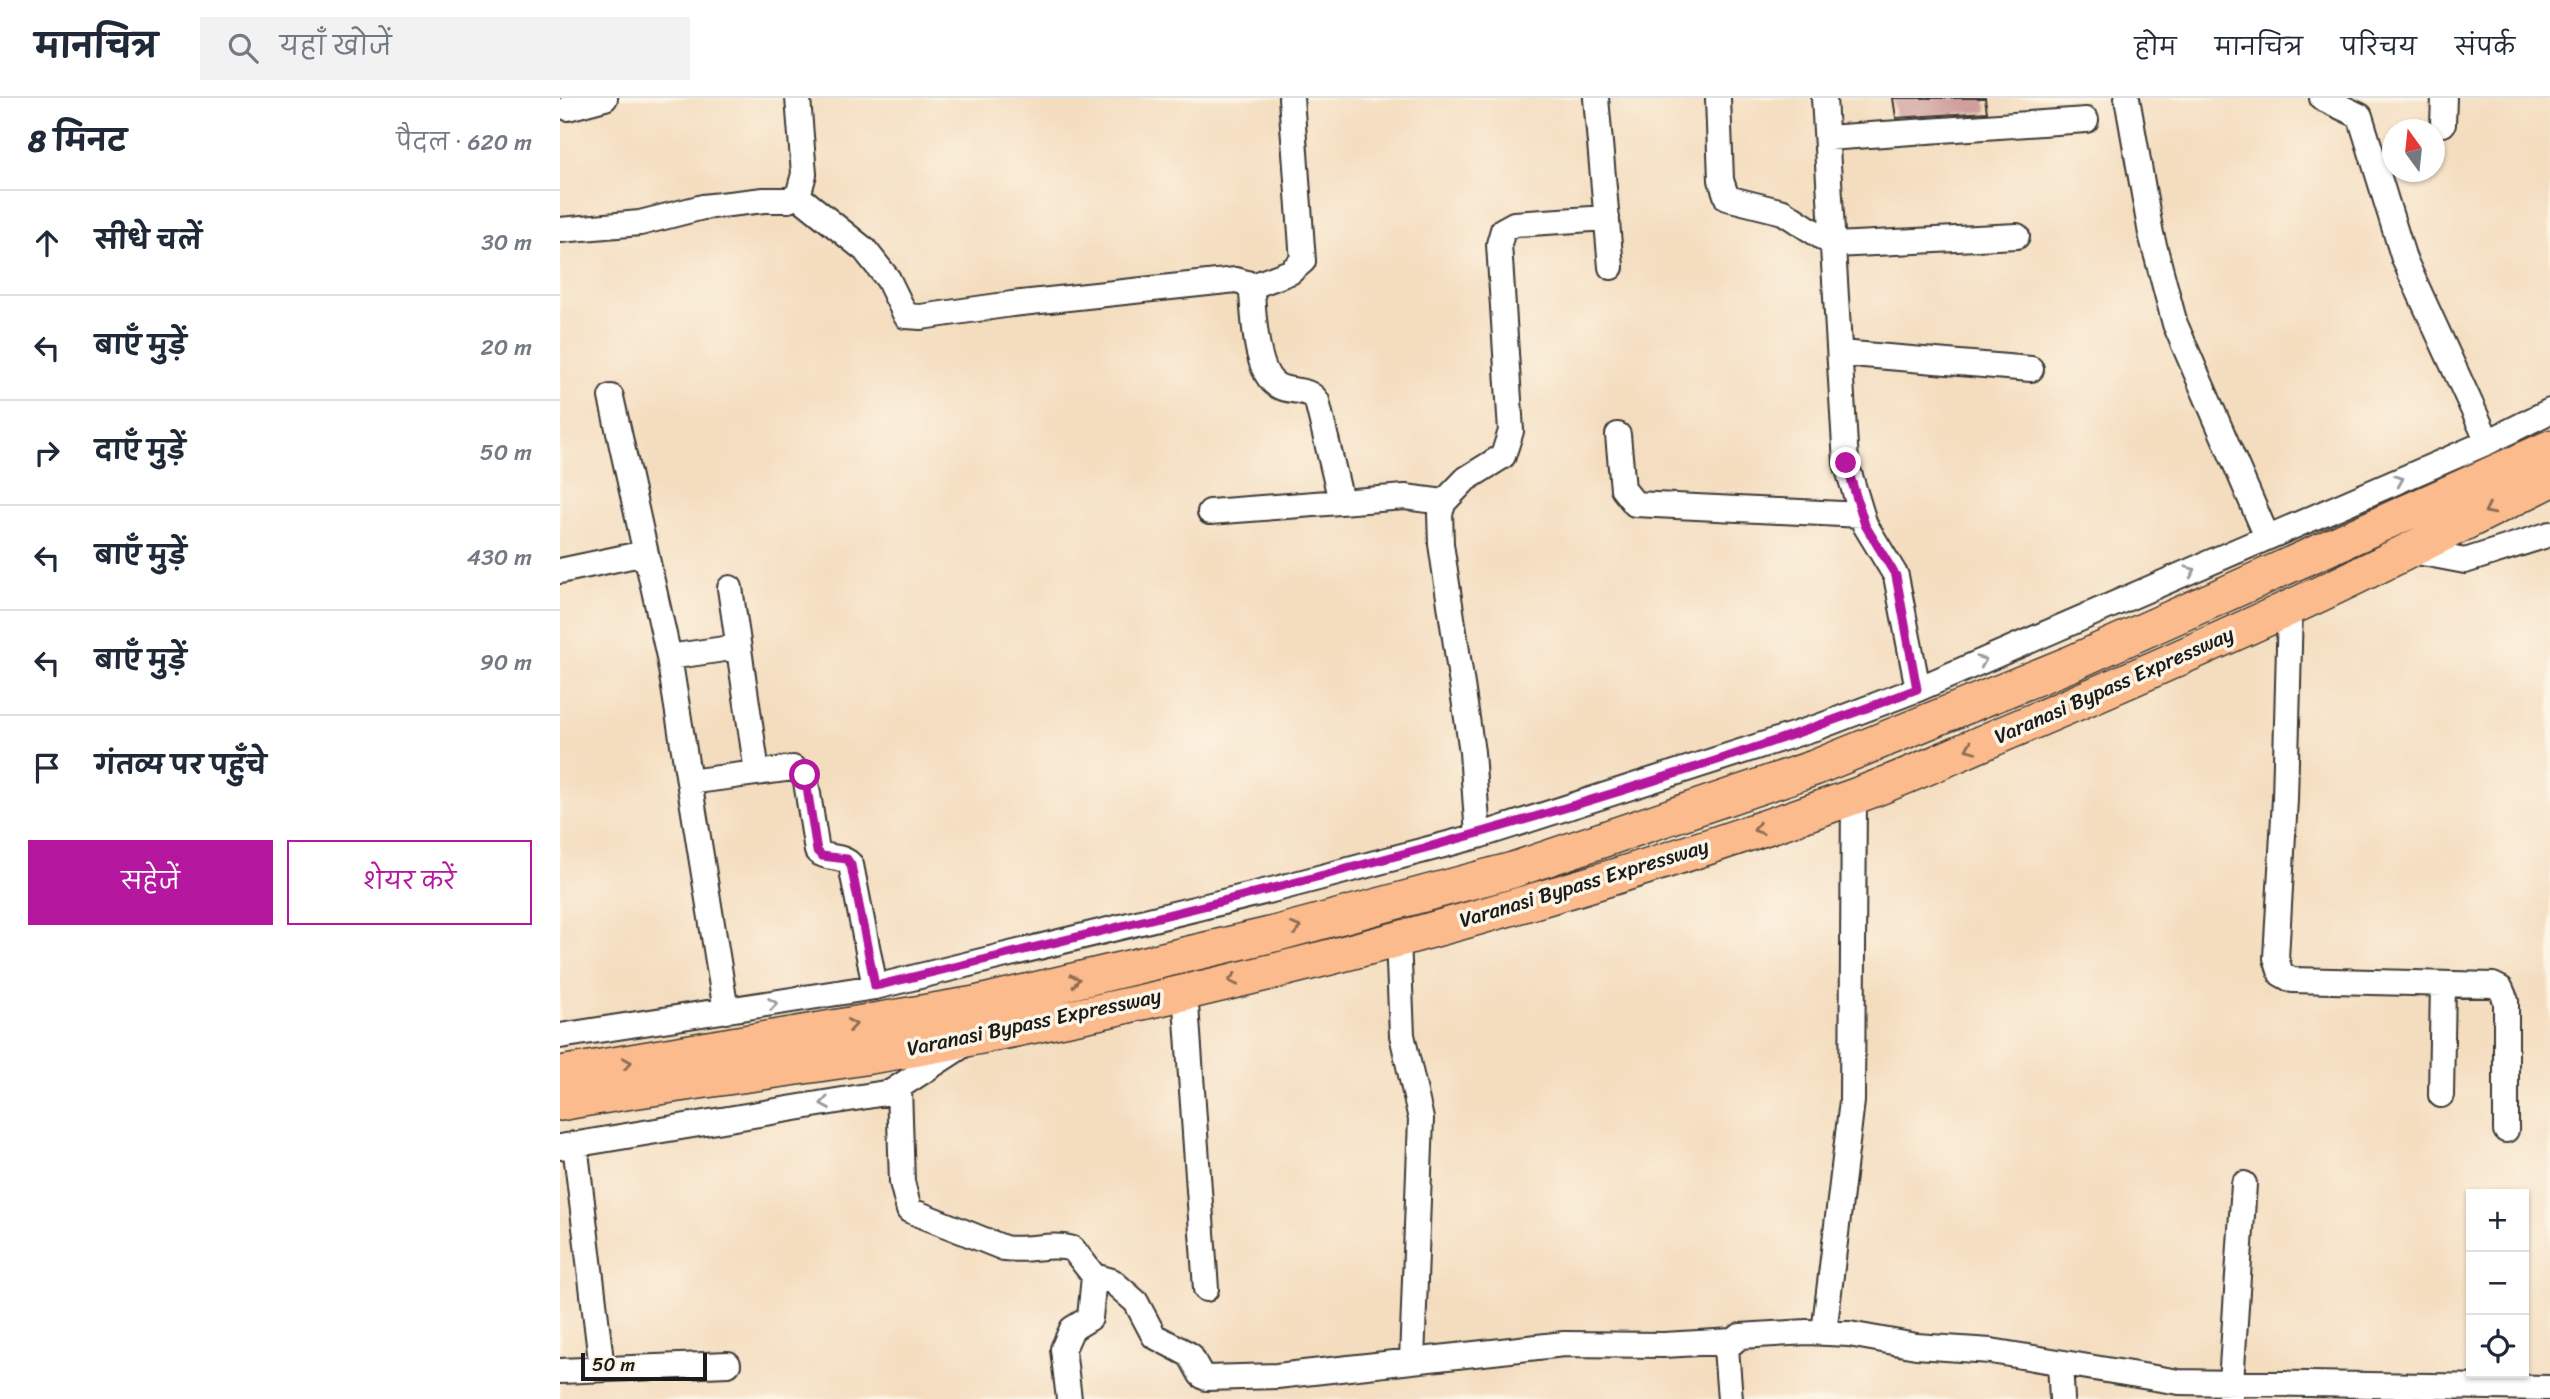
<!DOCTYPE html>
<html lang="hi">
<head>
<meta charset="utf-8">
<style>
  :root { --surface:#fff; --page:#f2f2f3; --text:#1f2937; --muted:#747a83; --line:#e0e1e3; --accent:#b5179e }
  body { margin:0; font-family:Sriracha,"Playpen Sans Deva",sans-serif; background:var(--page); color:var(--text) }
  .controls { position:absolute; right:21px; bottom:21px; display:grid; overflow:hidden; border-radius:0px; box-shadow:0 2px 5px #0004 }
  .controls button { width:63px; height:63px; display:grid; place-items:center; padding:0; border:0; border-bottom:2px solid var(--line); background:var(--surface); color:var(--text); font:35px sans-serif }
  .compass { position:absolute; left:1822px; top:21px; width:63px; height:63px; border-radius:50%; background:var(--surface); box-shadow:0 2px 5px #0004; rotate:345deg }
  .scale { position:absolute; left:21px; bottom:18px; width:126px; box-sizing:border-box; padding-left:7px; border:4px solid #1c1c1c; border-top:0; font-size:19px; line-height:24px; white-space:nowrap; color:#1c1c1c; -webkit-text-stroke:5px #fcf5e5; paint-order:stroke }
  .stop { position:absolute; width:21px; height:21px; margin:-16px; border:5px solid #b5179e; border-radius:50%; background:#fff }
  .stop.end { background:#b5179e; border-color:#fff; box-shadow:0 2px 7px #0008 }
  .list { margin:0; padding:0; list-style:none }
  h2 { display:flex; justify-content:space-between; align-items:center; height:91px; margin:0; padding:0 28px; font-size:30px }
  h2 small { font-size:23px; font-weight:400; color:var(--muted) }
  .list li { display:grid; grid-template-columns:46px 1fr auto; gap:21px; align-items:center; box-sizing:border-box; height:105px; padding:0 28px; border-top:2px solid var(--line) }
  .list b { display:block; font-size:26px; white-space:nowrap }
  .list em { font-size:23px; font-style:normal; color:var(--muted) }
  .actions { display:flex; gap:14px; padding:21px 28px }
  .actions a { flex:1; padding:16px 0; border:2px solid var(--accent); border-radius:0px; text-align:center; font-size:24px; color:var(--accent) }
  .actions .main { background:var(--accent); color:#fff }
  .icon { flex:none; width:38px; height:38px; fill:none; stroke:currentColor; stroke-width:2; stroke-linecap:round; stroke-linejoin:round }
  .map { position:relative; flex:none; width:1990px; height:1301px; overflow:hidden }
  header { display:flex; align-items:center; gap:42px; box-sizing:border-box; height:98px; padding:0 35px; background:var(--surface); border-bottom:2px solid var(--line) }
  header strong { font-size:33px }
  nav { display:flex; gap:38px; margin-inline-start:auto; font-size:24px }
  .search { width:490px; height:63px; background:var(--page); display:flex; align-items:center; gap:18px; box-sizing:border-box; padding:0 24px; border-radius:0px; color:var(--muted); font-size:26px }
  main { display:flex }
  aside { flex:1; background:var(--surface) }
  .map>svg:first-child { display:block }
</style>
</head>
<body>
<header>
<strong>मानचित्र</strong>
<div class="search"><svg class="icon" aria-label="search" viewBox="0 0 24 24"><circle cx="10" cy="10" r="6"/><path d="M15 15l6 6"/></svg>यहाँ खोजें</div>
<nav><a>होम</a><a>मानचित्र</a><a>परिचय</a><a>संपर्क</a></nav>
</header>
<main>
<aside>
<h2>8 मिनट<small>पैदल · 620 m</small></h2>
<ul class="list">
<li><svg class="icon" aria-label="ahead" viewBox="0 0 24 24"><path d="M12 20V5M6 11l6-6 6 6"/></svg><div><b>सीधे चलें</b></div><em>30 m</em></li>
<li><svg class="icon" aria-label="left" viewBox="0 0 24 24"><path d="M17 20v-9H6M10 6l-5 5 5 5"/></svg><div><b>बाएँ मुड़ें</b></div><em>20 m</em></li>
<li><svg class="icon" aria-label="right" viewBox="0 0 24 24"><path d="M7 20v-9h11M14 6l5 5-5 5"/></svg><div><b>दाएँ मुड़ें</b></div><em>50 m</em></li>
<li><svg class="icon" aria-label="left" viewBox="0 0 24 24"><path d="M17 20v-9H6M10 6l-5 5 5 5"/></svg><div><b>बाएँ मुड़ें</b></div><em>430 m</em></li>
<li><svg class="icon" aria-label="left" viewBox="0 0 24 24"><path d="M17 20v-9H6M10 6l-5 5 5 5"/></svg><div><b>बाएँ मुड़ें</b></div><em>90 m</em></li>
<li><svg class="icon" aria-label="arrive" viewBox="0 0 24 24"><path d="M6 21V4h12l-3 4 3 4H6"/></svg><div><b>गंतव्य पर पहुँचे</b></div></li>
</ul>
<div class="actions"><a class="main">सहेजें</a><a>शेयर करें</a></div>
</aside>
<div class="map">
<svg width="1990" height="1301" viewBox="0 0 1990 1301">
  <rect width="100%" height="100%" fill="#fcf5e5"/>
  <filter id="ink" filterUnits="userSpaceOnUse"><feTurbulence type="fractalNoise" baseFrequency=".0143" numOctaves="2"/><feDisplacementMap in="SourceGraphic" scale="14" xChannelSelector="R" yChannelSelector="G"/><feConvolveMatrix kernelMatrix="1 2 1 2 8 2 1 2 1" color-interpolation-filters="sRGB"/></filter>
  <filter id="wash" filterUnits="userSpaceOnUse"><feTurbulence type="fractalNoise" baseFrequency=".00686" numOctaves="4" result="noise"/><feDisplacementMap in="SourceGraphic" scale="28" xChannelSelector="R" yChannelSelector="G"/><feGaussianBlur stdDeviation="1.57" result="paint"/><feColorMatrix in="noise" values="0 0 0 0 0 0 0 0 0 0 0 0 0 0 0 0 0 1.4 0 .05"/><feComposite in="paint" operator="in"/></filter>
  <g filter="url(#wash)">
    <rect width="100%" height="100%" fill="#f4ddbf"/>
    <g id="blocks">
      <!-- building -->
      <path fill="#d09e9d" d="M1333,0H1425L1427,14L1336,20Z"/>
    </g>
  </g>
  <g filter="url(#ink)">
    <use href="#blocks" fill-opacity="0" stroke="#3c3934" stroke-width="2"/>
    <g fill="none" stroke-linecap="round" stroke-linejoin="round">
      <defs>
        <path id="minor" d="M1036,0L1051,169
          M1158,0L1161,82L1167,100L1223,114L1274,147L1457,138
          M1264,0L1286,365L1305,427L1336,478L1358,591
          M1567,0L1591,136L1615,226L1707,439
          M1762,0L1800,18L1844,161L1928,344
          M8,10L45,0
          M1883,26L1884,0
          M1267,40L1526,22
          M238,98L305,152L328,181L346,218L361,219L452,206L676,182L687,185L692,195C694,220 695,283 723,290C736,294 749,291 757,303L781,403
          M0,132L80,125L143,109L204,102H228L238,98L244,76L238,0
          M690,189L730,174L743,163L731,0
          M1280,255L1471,271
          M51,299L109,559L166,913
          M1058,337L1063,391L1075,406L1302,417
          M650,414L845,399L884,404
          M1847,452L1905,463L1990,436
          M0,473L85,455
          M170,490L197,674
          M1730,510L1725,701L1716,860L1721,876L1732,882L1933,887L1941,891L1946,903V1032
          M109,559L178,549
          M129,684L233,670L245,677L257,753C267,762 281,756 291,767L315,889
          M918,738L912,654L881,446L880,415L884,404L906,381L943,358L951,333L939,146L943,132L954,126L1047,120
          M838,841L842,937L861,1021L852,1262
          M625,893L646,1191
          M0,938L315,889L720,790L918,738L1261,628L1358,591L1928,344L1990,313
          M339,990L342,1084L349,1112L444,1150C467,1154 491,1144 513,1151L534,1178L552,1183L576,1204L594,1238L630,1257L641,1277L646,1280L717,1278L1004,1246L1104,1247L1173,1243
          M1881,997L1883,886
          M15,1046L42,1271
          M0,1049L331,994L405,946
          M1264,1235L1292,1003L1294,699
          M1500,1265L1502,1301
          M0,1273L168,1266
          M1670,1300L1684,1086
          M509,1301L503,1251L512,1231L530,1220L534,1178
          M1170,1301L1166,1250L1180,1238L1247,1234L1289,1236L1356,1248L1431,1253L1619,1284L1990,1290"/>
        <path id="highway" d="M0,976L415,906L714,836L953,772L1254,670L1512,565L1990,350
          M0,1005C138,980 279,967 416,939C712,881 1006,802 1290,700C1346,680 1400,654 1455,631C1545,593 1636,553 1725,512C1814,472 1902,425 1990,382"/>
      </defs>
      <!-- minor casing -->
      <use href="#minor" stroke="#3c3934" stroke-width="28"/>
      <!-- highway casing -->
      <use href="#highway" stroke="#3c3934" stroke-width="38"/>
      <!-- minor -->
      <use href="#minor" stroke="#fff" stroke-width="24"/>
      <!-- highway -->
      <use href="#highway" stroke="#fbbb8c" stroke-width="35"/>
    </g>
    <!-- one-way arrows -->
    <defs><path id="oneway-chevron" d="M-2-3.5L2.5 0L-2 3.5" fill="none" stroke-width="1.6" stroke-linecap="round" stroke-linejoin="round" transform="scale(1.75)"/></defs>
    <g stroke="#999">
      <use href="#oneway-chevron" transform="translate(1839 382) rotate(-23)"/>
      <use href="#oneway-chevron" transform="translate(1631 473) rotate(-23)"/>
      <use href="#oneway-chevron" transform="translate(1422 563) rotate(-23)"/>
      <use href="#oneway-chevron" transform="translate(213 906) rotate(-9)"/>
      <use href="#oneway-chevron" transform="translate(265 1005) rotate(171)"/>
    </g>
    <g stroke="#8c6c54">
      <use href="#oneway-chevron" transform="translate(1929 412) rotate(154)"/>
      <use href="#oneway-chevron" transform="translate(1410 650) rotate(157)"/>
      <use href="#oneway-chevron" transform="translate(1198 731) rotate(162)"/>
      <use href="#oneway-chevron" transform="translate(736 830) rotate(-15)"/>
      <use href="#oneway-chevron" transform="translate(515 882) rotate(-13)"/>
      <use href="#oneway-chevron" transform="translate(673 882) rotate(167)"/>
      <use href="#oneway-chevron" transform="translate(292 927) rotate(-10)"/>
      <use href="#oneway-chevron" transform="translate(67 965) rotate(-9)"/>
    </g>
  </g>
  <g fill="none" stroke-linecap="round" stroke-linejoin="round" filter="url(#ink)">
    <!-- route -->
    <path stroke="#b5179e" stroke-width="9" d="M245,677L257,753L262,758L287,761L291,767L315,888C667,803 1020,721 1357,591L1336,478L1305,427L1286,365"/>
  </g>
  <g text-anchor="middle" stroke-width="7" stroke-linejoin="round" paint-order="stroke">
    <!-- street labels -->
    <g font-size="21" fill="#1c1c1c" stroke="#fcf5e5">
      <text transform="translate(1554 587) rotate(-24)" y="7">Varanasi Bypass Expressway</text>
      <text transform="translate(1024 785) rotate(-17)" y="7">Varanasi Bypass Expressway</text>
      <text transform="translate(474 924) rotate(-12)" y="7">Varanasi Bypass Expressway</text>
    </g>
  </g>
</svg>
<div class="controls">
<button>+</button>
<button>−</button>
<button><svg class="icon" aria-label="locate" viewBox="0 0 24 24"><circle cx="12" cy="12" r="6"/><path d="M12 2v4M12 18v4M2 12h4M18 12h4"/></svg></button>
</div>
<svg class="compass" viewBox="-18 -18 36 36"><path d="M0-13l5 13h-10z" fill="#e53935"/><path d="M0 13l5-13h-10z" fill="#747a83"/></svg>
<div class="scale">50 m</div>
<div class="stop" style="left:245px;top:677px"></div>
<div class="stop end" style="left:1286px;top:365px"></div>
</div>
</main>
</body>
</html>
